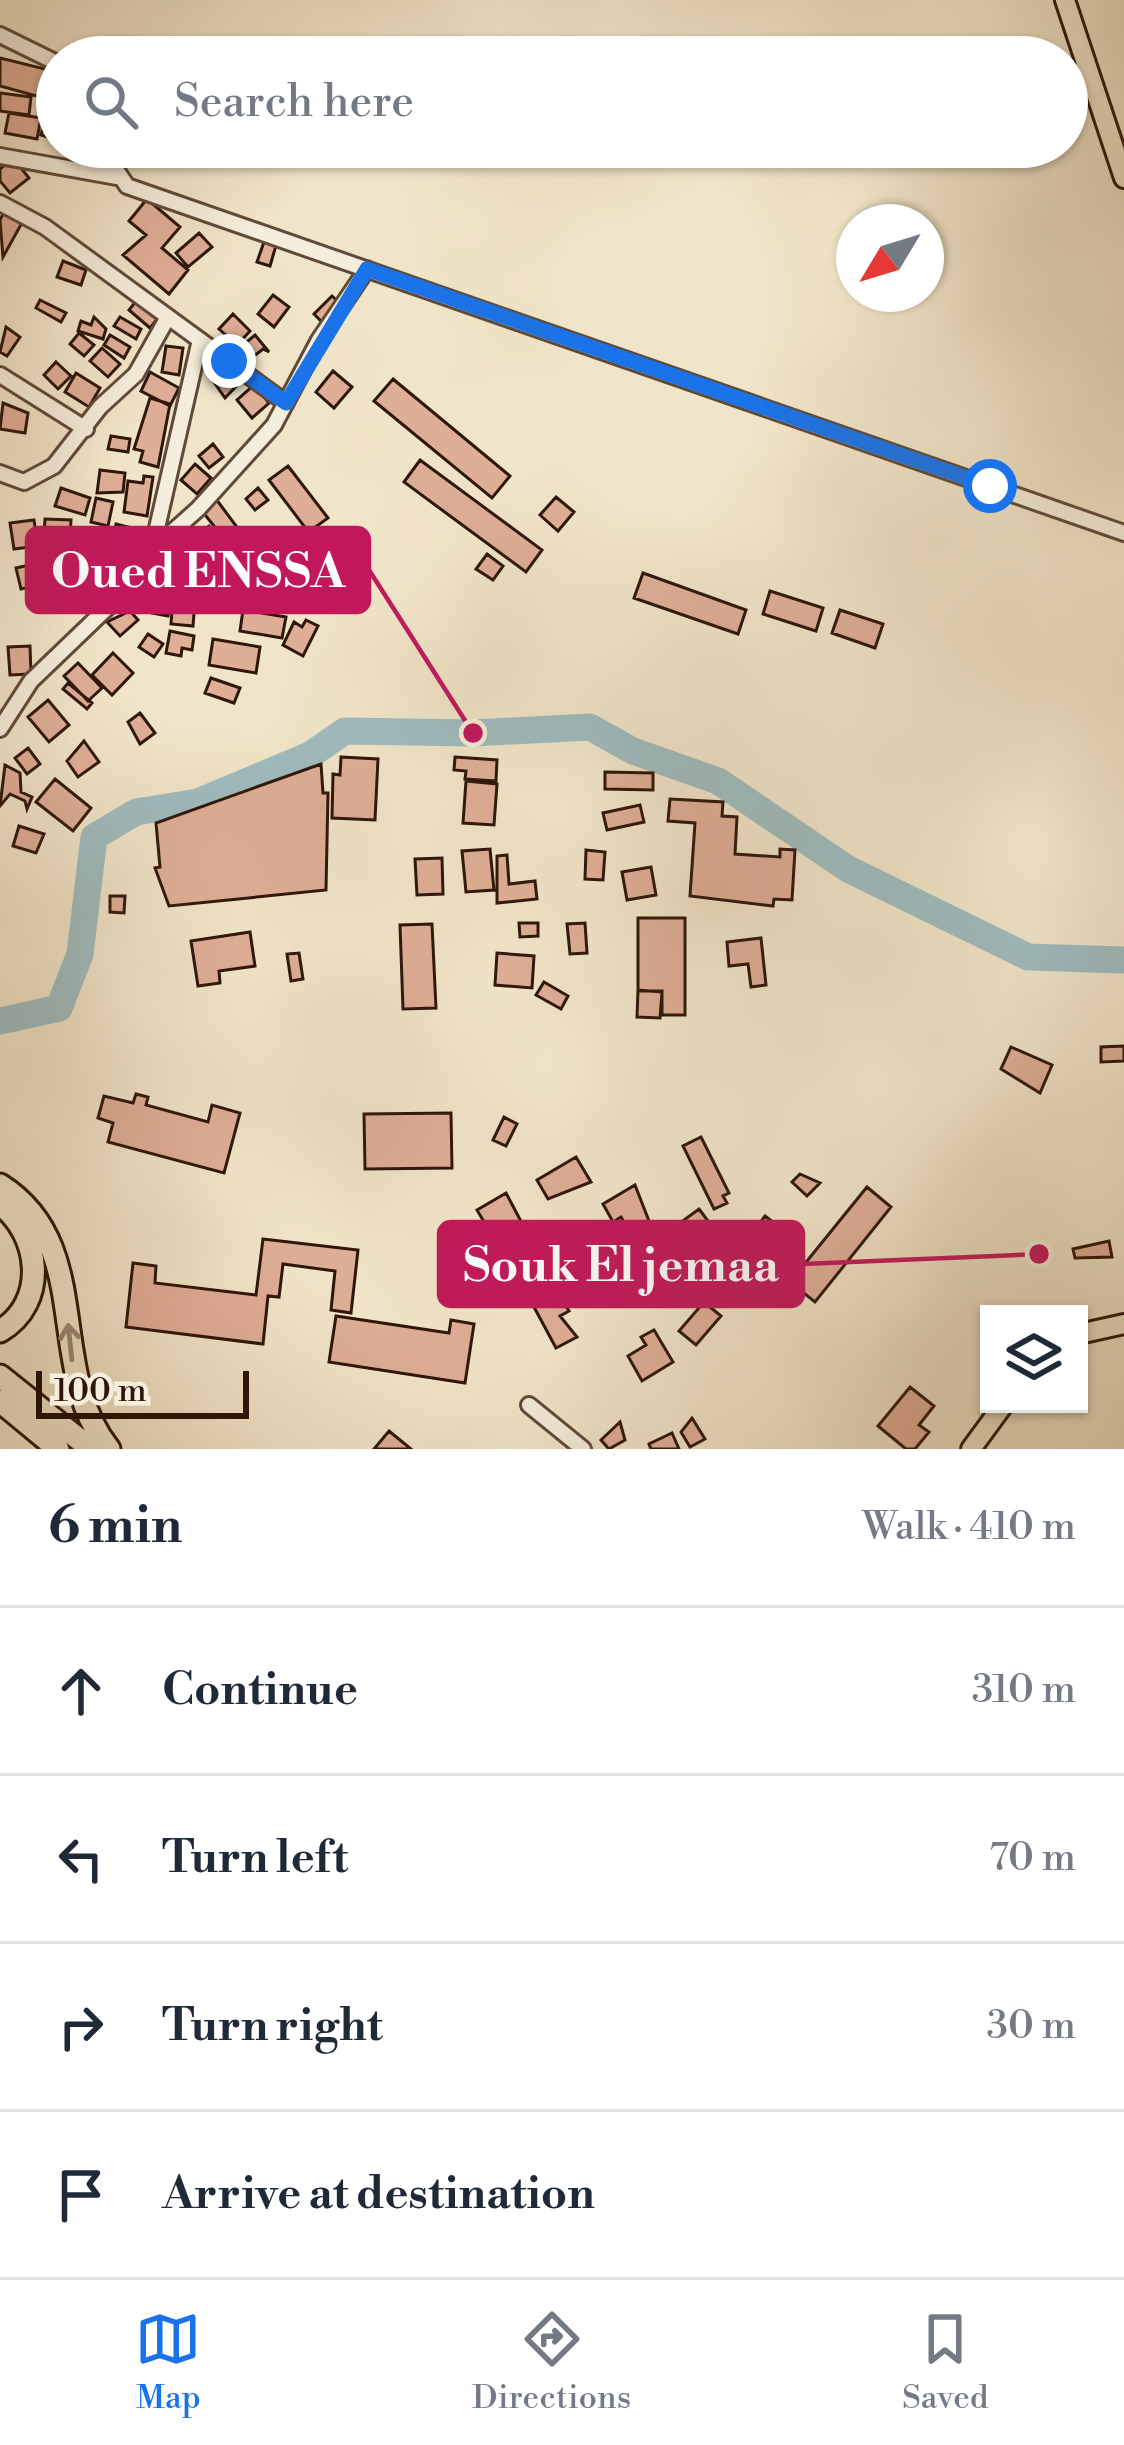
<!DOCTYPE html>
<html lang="en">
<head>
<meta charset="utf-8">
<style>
  :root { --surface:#fff; --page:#f2f2f3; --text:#1f2937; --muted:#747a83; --line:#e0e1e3; --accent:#1a73e8 }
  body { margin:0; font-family:"Libre Bodoni",serif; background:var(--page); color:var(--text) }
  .controls { position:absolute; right:36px; bottom:36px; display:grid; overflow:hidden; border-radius:0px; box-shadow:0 3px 9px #0004 }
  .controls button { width:108px; height:108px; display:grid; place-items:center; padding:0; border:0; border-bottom:3px solid var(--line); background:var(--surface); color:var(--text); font:60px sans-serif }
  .compass { position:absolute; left:836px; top:204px; width:108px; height:108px; border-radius:50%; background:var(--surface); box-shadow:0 3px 9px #0004; rotate:232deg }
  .scale { position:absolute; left:36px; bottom:30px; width:213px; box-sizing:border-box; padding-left:12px; border:6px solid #2e1609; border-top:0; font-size:33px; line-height:42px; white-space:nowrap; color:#2e1609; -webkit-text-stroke:9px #f6eedc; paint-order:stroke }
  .stop { position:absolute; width:36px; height:36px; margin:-27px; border:9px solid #1a73e8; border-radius:50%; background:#fff }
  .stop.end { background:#1a73e8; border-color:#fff; box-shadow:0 3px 12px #0008 }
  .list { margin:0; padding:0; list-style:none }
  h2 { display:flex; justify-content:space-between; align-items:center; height:156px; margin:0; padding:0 48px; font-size:51px }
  h2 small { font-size:39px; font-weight:400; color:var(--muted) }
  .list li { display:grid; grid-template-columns:78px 1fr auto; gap:36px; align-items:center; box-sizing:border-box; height:168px; padding:0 48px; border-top:3px solid var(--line) }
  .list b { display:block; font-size:45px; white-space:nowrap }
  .list em { font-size:39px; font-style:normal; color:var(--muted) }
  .icon { flex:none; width:66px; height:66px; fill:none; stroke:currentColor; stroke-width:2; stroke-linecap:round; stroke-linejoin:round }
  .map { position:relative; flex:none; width:1124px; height:1449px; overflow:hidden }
  .search { position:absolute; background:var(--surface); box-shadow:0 3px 9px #0004; left:36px; right:36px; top:36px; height:132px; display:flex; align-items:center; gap:30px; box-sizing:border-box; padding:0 42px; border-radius:66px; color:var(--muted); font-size:45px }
  .sheet { height:828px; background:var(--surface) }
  nav { display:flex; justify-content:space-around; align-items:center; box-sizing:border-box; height:168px; border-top:3px solid var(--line); background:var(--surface); font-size:33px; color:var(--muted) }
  nav a { display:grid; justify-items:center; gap:6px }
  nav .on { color:var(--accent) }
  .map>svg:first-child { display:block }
</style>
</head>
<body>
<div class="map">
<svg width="1124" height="1449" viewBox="0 0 1124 1449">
  <rect width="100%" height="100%" fill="#f1e5c9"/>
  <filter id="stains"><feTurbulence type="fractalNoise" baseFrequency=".00167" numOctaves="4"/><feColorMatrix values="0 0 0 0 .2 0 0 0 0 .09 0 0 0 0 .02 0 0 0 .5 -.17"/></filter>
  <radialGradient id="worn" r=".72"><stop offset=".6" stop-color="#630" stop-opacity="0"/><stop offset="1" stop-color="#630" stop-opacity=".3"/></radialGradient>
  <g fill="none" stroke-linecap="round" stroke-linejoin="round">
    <!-- river -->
    <path stroke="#9fbcc0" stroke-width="27" d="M0,1021L59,1008L80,954L94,837L136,812L198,802L310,755L345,731L473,733L590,727L633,751L718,781L848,869L1028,957L1124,960"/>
  </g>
  <!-- building -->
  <path fill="#dfae97" stroke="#2e1609" stroke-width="3" d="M0,58L57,72L51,100L0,86Z
    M0,93L31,97L29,115L0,111Z
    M9,113L41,118L37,139L5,133Z
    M47,113L57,116V140L41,135Z
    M13,158L29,178L10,193L0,181V169Z
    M147,199L180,227L162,248L188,270L169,294L123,255L146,235L129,221Z
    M4,212L23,221L3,257L0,220Z
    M199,233L212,247L188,267L176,253Z
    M265,239L277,242L270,266L257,262Z
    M63,261L86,270L81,285L57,277Z
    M273,295L289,307L274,327L258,314Z
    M140,296L162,313L150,328L129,310Z
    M332,296L342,305L324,324L314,314Z
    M40,300L66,313L61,322L36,308Z
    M233,314L250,331L237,345L219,329Z
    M94,317L106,329L103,339L78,331L81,321L91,325Z
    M120,317L141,329L136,339L114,326Z
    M6,327L20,337L7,356L0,352Z
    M79,333L94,345L84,356L70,344Z
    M110,335L130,347L124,358L104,345Z
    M255,335L269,352L263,349L253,357L243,345Z
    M166,346L183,348L179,375L162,372Z
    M102,348L120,364L108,377L90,361Z
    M56,362L71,376L58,389L44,375Z
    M221,363L248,374L225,398L209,375Z
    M333,371L352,387L334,408L316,392Z
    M150,372L179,388L170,406L141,391Z
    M76,373L100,388L89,407L65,392Z
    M393,379L510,476L492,498L374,401Z
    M254,385L269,403L252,418L237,400Z
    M150,398L170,404L158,467L140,462L143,451L134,449Z
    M3,403L28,413L25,433L0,429Z
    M111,436L130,439L128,452L108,449Z
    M213,444L223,457L209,468L199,456Z
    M420,460L542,550L526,572L404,482Z
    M195,464L211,478L197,494L181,480Z
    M288,466L328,518L314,528L325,542L315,550L303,534L307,530L269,480Z
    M100,470L125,473L123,492L97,493Z
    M144,476L153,477L147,516L124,512L128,481L143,483Z
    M61,488L90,498L85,515L55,506Z
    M258,488L268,500L255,510L246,499Z
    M556,497L574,512L558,531L540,515Z
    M96,498L113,502L108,526L91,522Z
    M216,499L257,554L244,564L202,511Z
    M45,519L71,520L70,536L44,534Z
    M34,520L38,546L14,549L10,523Z
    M116,524L144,531L142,538L136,536L131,561L109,556Z
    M209,526L220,542L201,556L189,540Z
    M487,554L503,566L493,580L476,569Z
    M48,561L53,582L21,589L16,568Z
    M643,573L746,610L738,634L634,598Z
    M770,591L823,608L816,631L763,614Z
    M154,598L170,601L168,616L152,613Z
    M173,598L195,600L193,626L171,624Z
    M243,610L286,617L282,638L240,631Z
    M840,610L883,624L875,648L832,633Z
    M130,611L138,620L120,636L107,622Z
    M306,620L318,626L303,656L283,645L294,622L302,627Z
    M170,631L194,636L192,650L182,648L181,656L166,653Z
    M148,634L163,644L154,657L139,647Z
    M213,639L260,647L256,673L209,665Z
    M30,646L31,674L10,675L8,647Z
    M113,653L133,673L112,695L92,675Z
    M78,663L102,688L88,701L64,676Z
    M211,678L240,688L234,703L205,693Z
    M68,683L92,703L87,709L63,689Z
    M48,700L69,725L49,742L28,717Z
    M140,713L155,733L140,744L128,722Z
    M84,741L99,762L78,777L67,761Z
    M28,748L40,764L27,774L15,758Z
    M341,757L378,759L375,820L332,818L333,774L340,775Z
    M455,757L497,760L496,781L465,779L466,771L454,770Z
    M321,764L323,793H328L326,890L169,906L155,868L160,867L156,823Z
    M5,765L20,773L21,792L32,797L27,809L25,801L10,794L0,806Z
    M605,772L653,773V790L605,789Z
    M55,779L91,808L73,831L36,802Z
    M466,781L497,784L494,825L463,823Z
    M670,799L723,802L722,816L737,817L735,854L780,857V849L795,850L792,900L774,899L773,906L690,896L695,823L668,821Z
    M640,805L644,822L607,830L603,813Z
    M19,826L44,834L36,853L13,846Z
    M490,849L494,890L466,892L462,851Z
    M586,850L605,852L603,880L585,879Z
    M507,855L509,884L535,881L537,899L497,903V856Z
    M442,858L443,894L417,895L415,859Z
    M651,867L656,895L627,900L622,872Z
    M110,896H125L124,913L110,912Z
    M638,918H685V1015H662V991H638Z
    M519,923H538V936L520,937Z
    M585,923L587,953L570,954L567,924Z
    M432,924L436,1008L403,1009L400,925Z
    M250,932L255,966L219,971L220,983L198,986L191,941Z
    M761,938L766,985L751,987L748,964L729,966L727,942Z
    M299,953L303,979L291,981L287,954Z
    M497,953L534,956L532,988L495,985Z
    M544,982L568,996L561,1009L536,995Z
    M638,990L662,992L660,1018L637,1017Z
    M1124,1046V1061L1101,1062V1047Z
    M1011,1047L1052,1065L1040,1093L1001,1069Z
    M136,1094L148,1097L146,1105L208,1122L212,1105L240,1113L224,1173L108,1142L113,1123L98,1118L104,1096L133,1103Z
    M451,1113L452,1168L365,1169L364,1114Z
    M504,1117L517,1124L506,1146L493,1140Z
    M701,1137L729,1193L723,1196L727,1203L714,1209L683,1146Z
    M576,1157L591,1182L548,1199L537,1180Z
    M800,1174L820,1183L807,1196L792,1182Z
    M635,1185L649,1221L630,1232L621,1217L613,1222L603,1204Z
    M867,1187L891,1207L815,1302L790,1282Z
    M506,1193L552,1280L527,1294L477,1210Z
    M699,1209L711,1225L685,1244L673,1228Z
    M765,1216L782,1229L762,1255L745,1243Z
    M263,1239L358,1250L351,1313L331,1310L335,1271L283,1264L279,1297L268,1296L263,1344L126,1327L133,1263L156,1266L155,1283L256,1295Z
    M1109,1241L1112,1257L1075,1258L1073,1249Z
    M558,1293L569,1311L560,1316L577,1337L556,1348L534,1307Z
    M704,1302L721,1316L696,1345L679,1331Z
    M336,1316L449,1333L451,1320L474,1324L465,1383L329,1362Z
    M654,1330L673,1362L642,1381L628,1356L646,1345L641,1337Z
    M910,1387L934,1406L919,1425L929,1432L915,1449H906L878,1426Z
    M692,1418L705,1439L690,1447L681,1432Z
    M620,1422L625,1440L609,1449L601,1440Z
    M389,1431L411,1449H374Z
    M672,1433L679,1449H651L649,1444Z"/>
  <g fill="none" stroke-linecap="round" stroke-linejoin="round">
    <defs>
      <path id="minor" d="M0,35L57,63
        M101,147L127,186L1124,533
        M0,156L117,177
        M0,203L45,227L286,403
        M0,375L86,429
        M0,473L24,482L54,466L100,407L136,374L168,317
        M152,550L200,340
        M0,729L31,681L132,584L152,550L198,509L274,425L319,340L367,269
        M529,1405L583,1449"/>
      <path id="major" d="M1065,0L1124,178
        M1079,1334L1124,1324
        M971,1449L1004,1404"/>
      <path id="highway" d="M0,1185C96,1246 44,1368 109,1449
        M0,1204C41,1235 48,1303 0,1331
        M0,1376L91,1449
        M0,1401L58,1449"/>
    </defs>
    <!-- minor casing -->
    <use href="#minor" stroke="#5f4a39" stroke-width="20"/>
    <!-- major casing -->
    <use href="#major" stroke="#2e1609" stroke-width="24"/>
    <!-- highway casing -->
    <use href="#highway" stroke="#2e1609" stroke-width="27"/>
    <!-- minor -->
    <use href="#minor" stroke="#f6eedc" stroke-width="14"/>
    <!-- major -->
    <use href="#major" stroke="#f1e5c9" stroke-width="18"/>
    <!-- highway -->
    <use href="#highway" stroke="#f1e5c9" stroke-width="21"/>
  </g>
  <!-- one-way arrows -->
  <defs><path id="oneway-shaft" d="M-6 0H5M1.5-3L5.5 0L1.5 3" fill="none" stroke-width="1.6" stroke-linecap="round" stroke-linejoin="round" transform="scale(3)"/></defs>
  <use stroke="#998873" href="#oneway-shaft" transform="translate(70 1342) rotate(-96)"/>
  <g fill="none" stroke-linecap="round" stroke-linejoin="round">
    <!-- route -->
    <path stroke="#1a73e8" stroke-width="15" d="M229,361L286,403L367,269L990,486"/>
  </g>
  <!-- callouts -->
  <path fill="none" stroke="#c2185b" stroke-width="4.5" d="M473 733L369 570M1039 1254L803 1264"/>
  <g fill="#c2185b" stroke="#f6eedc" stroke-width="4.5">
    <circle cx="473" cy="733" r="12"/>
    <circle cx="1039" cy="1254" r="12"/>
  </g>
  <g fill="#c2185b" stroke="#c2185b" stroke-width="4.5">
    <rect x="27" y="528" width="342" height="84" rx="12"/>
    <rect x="439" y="1222" width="364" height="84" rx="12"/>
  </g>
  <g font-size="48" text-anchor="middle" font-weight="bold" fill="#fff">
    <text x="198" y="587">Oued ENSSA</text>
    <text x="621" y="1281">Souk El jemaa</text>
  </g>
  <rect width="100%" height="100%" filter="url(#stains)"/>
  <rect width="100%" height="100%" fill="url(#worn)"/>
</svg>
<div class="controls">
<button><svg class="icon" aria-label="layers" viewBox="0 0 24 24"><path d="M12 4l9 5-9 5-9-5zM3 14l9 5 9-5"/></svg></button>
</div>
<svg class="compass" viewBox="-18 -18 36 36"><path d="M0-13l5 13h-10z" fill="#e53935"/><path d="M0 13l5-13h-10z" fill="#747a83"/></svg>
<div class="scale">100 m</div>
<div class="stop" style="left:990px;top:486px"></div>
<div class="stop end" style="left:229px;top:361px"></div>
<div class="search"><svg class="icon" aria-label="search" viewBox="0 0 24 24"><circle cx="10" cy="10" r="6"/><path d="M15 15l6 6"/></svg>Search here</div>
</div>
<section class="sheet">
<h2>6 min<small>Walk · 410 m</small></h2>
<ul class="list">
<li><svg class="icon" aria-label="ahead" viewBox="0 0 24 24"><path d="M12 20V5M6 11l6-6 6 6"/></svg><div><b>Continue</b></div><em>310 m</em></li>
<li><svg class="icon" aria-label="left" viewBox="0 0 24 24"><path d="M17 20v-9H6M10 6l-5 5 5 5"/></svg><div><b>Turn left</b></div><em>70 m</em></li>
<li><svg class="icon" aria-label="right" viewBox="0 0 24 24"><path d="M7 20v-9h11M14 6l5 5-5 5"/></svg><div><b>Turn right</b></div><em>30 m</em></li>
<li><svg class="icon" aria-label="arrive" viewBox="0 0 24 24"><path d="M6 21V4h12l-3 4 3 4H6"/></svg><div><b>Arrive at destination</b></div></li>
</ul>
</section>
<nav>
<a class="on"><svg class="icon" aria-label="map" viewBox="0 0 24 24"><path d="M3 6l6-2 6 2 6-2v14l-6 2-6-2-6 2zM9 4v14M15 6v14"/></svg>Map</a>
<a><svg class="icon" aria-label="directions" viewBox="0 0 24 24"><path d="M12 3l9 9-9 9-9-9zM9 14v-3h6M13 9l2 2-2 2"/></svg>Directions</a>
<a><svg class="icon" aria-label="saved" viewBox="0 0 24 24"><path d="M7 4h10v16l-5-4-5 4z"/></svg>Saved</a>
</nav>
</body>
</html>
